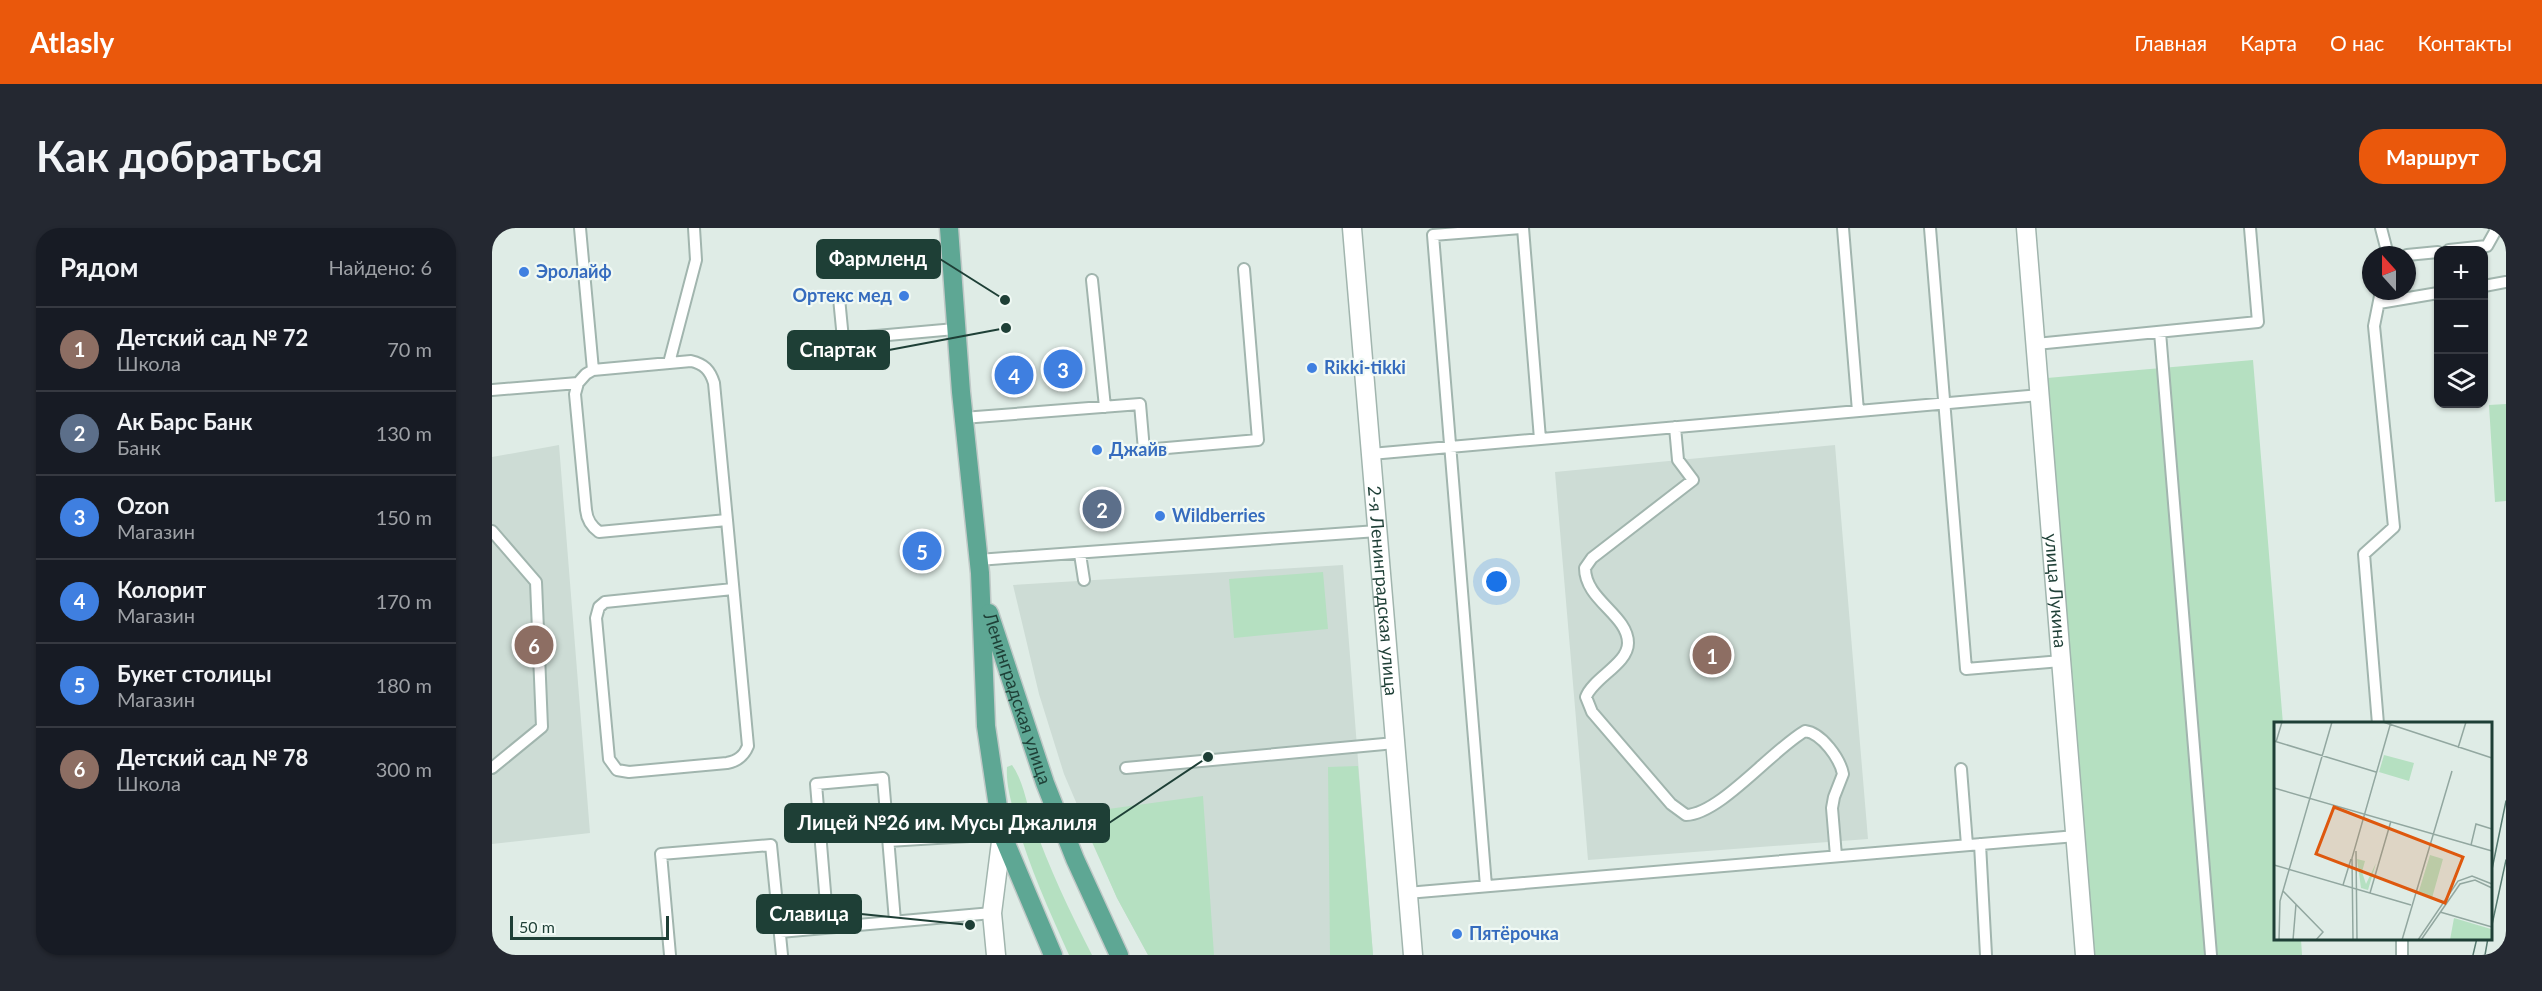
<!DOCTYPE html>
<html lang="ru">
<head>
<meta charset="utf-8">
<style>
  :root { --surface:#171b24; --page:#242831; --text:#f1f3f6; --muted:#9ea1a6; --line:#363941; --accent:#ea580c }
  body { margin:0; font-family:Lato,sans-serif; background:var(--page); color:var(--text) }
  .controls { position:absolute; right:18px; top:18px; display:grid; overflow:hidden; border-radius:12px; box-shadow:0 2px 4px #0004 }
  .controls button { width:54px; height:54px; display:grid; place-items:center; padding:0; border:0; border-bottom:2px solid var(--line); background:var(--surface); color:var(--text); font:30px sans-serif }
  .compass { position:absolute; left:1870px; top:18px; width:54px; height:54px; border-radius:50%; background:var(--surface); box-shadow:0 2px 4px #0004; rotate:339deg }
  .scale { position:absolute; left:18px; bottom:15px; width:159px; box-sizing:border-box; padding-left:6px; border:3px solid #1e3f36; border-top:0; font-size:16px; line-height:21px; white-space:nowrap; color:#1e3f36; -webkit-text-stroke:4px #f0f9f4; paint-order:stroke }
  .you { position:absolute; left:1005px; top:354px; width:21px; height:21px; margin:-15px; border:4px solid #fff; border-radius:50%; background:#1a73e8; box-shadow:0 0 0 9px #1a73e833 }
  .badge { display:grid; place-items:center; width:39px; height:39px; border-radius:50%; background:var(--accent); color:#fff; font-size:20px; font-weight:700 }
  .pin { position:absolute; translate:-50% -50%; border:3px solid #fff; box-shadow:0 2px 6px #0006 }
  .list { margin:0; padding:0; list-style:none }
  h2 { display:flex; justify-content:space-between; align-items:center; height:78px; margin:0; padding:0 24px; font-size:26px }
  h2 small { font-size:20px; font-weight:400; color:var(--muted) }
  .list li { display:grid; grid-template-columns:39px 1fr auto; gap:18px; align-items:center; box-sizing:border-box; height:84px; padding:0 24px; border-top:2px solid var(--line) }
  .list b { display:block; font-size:22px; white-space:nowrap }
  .list p { margin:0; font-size:20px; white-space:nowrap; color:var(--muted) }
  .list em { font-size:20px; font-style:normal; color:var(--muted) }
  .icon { flex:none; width:33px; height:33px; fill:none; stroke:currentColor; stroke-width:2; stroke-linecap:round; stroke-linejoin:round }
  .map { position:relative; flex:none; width:2014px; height:727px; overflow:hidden; border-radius:24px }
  header { display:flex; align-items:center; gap:36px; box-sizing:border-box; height:84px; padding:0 30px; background:var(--accent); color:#fff }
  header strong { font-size:28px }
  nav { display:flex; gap:33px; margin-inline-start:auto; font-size:21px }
  .intro { display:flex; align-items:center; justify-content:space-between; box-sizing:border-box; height:144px; padding:0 36px }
  h1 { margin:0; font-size:42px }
  .button { padding:15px 27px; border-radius:24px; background:var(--accent); color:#fff; font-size:21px; font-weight:700 }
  main { display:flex; gap:36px; padding:0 36px }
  aside { flex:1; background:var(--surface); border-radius:24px; box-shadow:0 2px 4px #0004 }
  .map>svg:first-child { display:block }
</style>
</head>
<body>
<header>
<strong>Atlasly</strong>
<nav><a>Главная</a><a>Карта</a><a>О нас</a><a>Контакты</a></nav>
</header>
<div class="intro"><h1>Как добраться</h1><a class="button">Маршрут</a></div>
<main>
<aside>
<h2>Рядом<small>Найдено: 6</small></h2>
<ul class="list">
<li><span class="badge" style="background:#8d6e63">1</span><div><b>Детский сад № 72</b><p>Школа</p></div><em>70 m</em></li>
<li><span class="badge" style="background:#5c6f8a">2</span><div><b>Ак Барс Банк</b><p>Банк</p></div><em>130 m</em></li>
<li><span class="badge" style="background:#3f7fe0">3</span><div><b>Ozon</b><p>Магазин</p></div><em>150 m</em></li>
<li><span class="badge" style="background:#3f7fe0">4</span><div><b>Колорит</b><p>Магазин</p></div><em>170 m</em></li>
<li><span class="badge" style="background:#3f7fe0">5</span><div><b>Букет столицы</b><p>Магазин</p></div><em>180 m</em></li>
<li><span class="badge" style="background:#8d6e63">6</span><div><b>Детский сад № 78</b><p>Школа</p></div><em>300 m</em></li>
</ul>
</aside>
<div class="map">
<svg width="2014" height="727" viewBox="0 0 2014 727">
  <rect width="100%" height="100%" fill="#dfece6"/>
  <!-- built -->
  <path fill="#cddcd5" d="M67,217L98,605L0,616V229Z
    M1343,217L1376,611L1096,632L1063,244Z
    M851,337L881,727H656L625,670L572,546L547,466L521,357Z"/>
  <!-- green -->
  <path fill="#b5e0c1" d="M1761,132L1791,496H1783V710L1809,711L1810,727H1603L1555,150Z
    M2014,176V273L2003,274L1997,177Z
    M831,344L836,401L742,410L737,351Z
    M520,537C532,554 534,575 541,594C557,640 578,684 600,727H577C556,680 535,634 522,585C518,569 514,555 515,539Z
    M866,538L881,727H838L836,539Z
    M711,568L722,727H656L625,670L587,585Z"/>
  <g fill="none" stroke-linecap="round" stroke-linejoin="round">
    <defs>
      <path id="service" d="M88,0L101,142
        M1031,0L1048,211
        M1351,0L1366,183
        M1438,0L1474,441L1569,433
        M1889,0L1896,27
        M1957,22L1995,18L2005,0
        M1915,27L1946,24
        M600,52L613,179
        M1992,58L2014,54
        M347,70L351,111L463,101
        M1887,75L1946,65
        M1668,104L1719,727
        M1544,116L1766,94L1758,0
        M177,135L204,32L202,0
        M0,162L86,155L94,146L101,142L199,133C212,136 218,142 222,155L235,292L107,304C99,298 95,292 94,282L83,166L86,155
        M471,190L648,176L652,222L766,212L752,41
        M1183,199L1186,232L1201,252L1100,330L1093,340C1093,372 1136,387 1136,415C1136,436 1101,450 1094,469L1100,484L1179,576L1194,587C1228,586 1280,522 1313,503C1330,505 1348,531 1351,546L1342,569L1340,580L1344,628
        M879,226L1548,167
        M235,292L256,518C252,528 246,533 235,535L137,544L125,542L117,531L104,390L107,379L113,374L241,361
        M0,303L44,354L50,499L0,540
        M588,326L592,352
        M486,332L885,303
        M1886,496L1872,326L1902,299L1882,98L1889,63
        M634,540L903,515
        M1469,541L1475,617
        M396,613L510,606
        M1488,616L1494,727
        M994,658L941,7L1029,0
        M915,665L1584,608
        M336,700L324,556L391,550L403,693
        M288,704L500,685
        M1910,710V727
        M178,727L169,626L279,617L290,727"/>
      <g id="minor">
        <path id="s1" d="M860,0L921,727"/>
        <path d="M504,727L500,685L510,606"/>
      </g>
      <g id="tertiary">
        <path id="s2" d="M1534,0L1593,727"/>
      </g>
      <g id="primary">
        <path d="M457,0L469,164L488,345L494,498L510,606L561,727"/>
        <path id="s3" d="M497,385L553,555L583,631L627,727"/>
      </g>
    </defs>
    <!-- service casing -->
    <use href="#service" stroke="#a1b5ae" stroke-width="14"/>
    <!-- minor casing -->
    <use href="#minor" stroke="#a1b5ae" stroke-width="21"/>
    <!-- tertiary casing -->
    <use href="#tertiary" stroke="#a1b5ae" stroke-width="21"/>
    <!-- primary casing -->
    <use href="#primary" stroke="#c0c9c7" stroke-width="21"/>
    <!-- service -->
    <use href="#service" stroke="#fff" stroke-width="10"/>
    <!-- minor -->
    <use href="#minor" stroke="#fff" stroke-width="18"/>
    <!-- tertiary -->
    <use href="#tertiary" stroke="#fff" stroke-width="18"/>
    <!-- primary -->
    <use href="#primary" stroke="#5ea794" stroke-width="18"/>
    <!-- tram -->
    <path stroke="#587b71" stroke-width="1.5" d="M1998,651L2014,573
      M1998,706L2014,632
      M1981,727L1985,710
      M1993,727L1996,710"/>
  </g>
  <!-- markers -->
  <g fill="#3f7fe0" stroke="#f0f9f4" stroke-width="2">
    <circle cx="32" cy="44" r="6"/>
    <circle cx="412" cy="68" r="6"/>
    <circle cx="820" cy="140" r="6"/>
    <circle cx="605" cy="222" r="6"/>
    <circle cx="668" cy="288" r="6"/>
    <circle cx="965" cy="706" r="6"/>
  </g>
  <g text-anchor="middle" stroke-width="4.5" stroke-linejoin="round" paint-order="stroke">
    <!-- shop labels -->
    <g font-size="18" font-weight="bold" fill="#366cbe" stroke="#f0f9f4" text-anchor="start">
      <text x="44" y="50">Эролайф</text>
      <text x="400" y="74" text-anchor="end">Ортекс мед</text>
      <text x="832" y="146">Rikki-tikki</text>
      <text x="617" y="228">Джайв</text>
      <text x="680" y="294">Wildberries</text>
      <text x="977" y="712">Пятёрочка</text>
    </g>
    <!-- street labels -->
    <g font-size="18" fill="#1e3f36" stroke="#f0f9f4">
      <text dy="6" stroke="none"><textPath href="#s1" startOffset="364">2-я Ленинградская улица</textPath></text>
      <text dy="6" stroke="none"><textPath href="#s2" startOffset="364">улица Лукина</textPath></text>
      <text dy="6" stroke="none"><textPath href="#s3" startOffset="90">Ленинградская улица</textPath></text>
    </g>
  </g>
  <!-- overview -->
  <g transform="translate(1782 494)">
    <rect width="218" height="218" fill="#dfece6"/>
    <path d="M110,33L140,41L135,59L105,50ZM156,133L169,137L158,176L144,172ZM83,137L91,139L88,150L92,162L102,141L94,168L87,166ZM180,196L217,207V217L176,218Z" fill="#b5e0c1"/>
    <path fill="none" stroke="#92a7a0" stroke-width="1.5" d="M109,0L218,36M0,19L102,50M2,20L8,0M184,26L192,0M0,66L218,129M197,123L202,102L218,107M82,129L83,218M0,143L137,183M69,163L77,137M9,169L49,210L42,218M96,171L117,99M166,190L218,205M5,218L6,179L58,0M19,218L22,182M79,218L78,136L117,0M128,218L178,49M144,218L184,159L198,154L218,162M147,218L186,162L201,158L218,166"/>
    <path fill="#de580e" fill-opacity="0.15" stroke="#de580e" stroke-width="3" d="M60,85L189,135L171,181L42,132Z"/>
    <rect width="218" height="218" fill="none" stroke="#1e3f36" stroke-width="3"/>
  </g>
  <!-- callouts -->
  <path fill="none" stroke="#1e3f36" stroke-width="2" d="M513 72L448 31M514 100L397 122M716 529L617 595M478 697L369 686"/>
  <g fill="#1e3f36" stroke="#f0f9f4" stroke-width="2">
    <circle cx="513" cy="72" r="6"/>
    <circle cx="514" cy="100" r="6"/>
    <circle cx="716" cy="529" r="6"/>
    <circle cx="478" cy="697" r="6"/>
  </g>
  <g fill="#1e3f36" stroke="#1e3f36" stroke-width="2">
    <rect x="325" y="12" width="123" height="38" rx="6"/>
    <rect x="296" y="103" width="101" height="38" rx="6"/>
    <rect x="293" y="576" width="324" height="38" rx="6"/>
    <rect x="265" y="667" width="104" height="38" rx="6"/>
  </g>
  <g font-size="20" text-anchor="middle" font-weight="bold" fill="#fff">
    <text x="386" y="38">Фармленд</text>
    <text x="346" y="129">Спартак</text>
    <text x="455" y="602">Лицей №26 им. Мусы Джалиля</text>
    <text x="317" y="693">Славица</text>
  </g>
</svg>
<div class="controls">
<button>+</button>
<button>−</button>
<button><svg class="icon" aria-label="layers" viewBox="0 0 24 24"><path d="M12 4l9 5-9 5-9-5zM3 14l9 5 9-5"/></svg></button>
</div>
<svg class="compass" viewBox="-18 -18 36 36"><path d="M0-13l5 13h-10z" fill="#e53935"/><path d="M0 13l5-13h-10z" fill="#9ea1a6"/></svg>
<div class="scale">50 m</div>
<div class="you"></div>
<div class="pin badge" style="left:1220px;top:427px;background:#8d6e63">1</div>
<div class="pin badge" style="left:610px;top:281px;background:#5c6f8a">2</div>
<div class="pin badge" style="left:571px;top:141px;background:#3f7fe0">3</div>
<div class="pin badge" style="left:522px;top:147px;background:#3f7fe0">4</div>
<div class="pin badge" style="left:430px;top:323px;background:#3f7fe0">5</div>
<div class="pin badge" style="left:42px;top:417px;background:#8d6e63">6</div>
</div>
</main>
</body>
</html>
